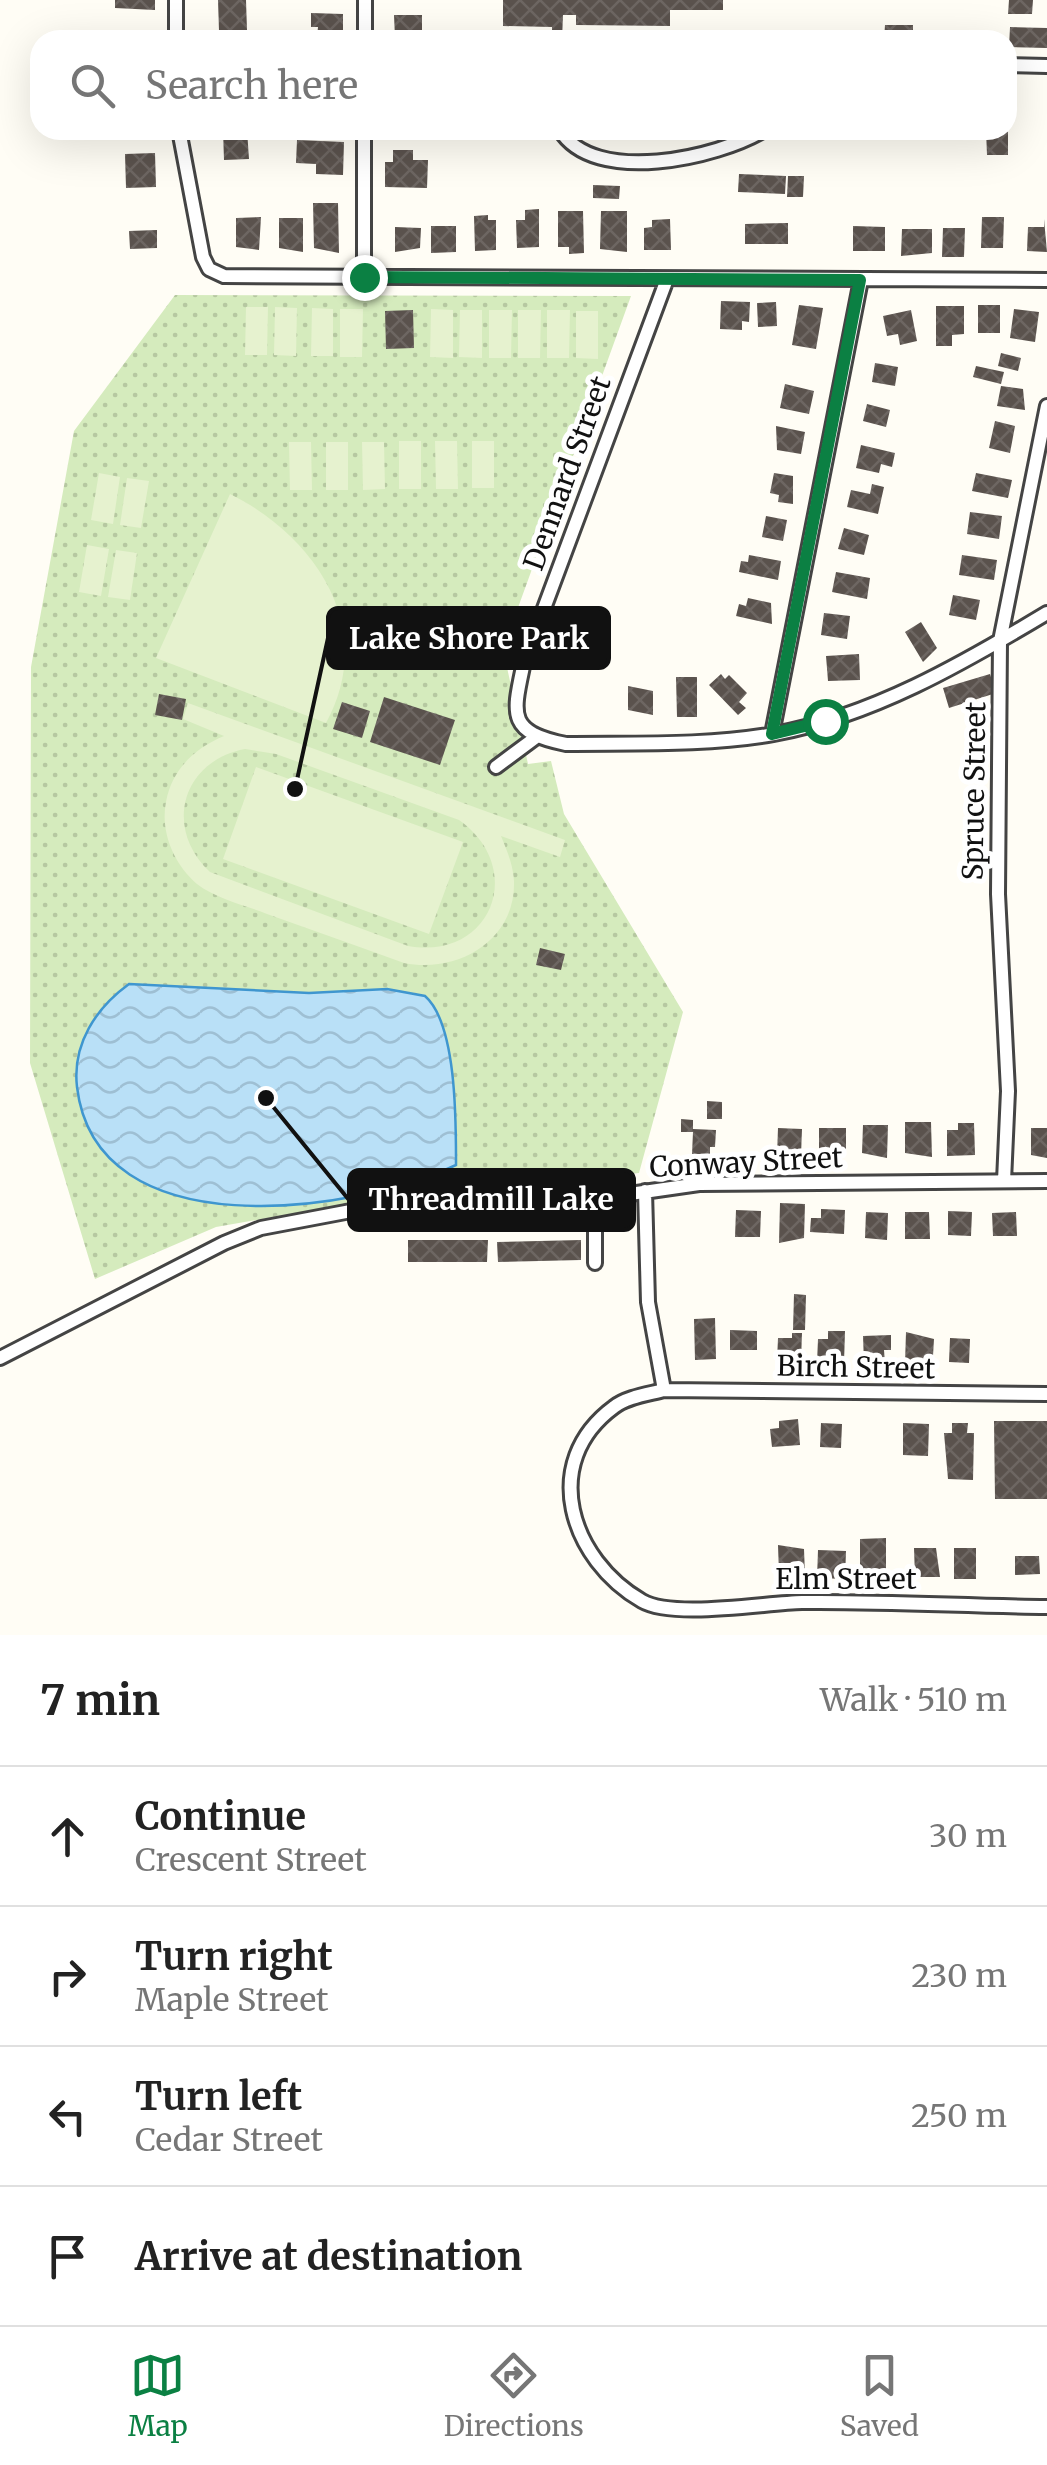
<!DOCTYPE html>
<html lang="en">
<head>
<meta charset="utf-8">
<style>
  :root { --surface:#fff; --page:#f6f6f6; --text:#222; --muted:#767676; --line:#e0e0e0; --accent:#0b8043 }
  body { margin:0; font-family:Merriweather,serif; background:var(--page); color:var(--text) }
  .stop { position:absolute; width:30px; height:30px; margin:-22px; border:8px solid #0b8043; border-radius:50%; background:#fff }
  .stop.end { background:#0b8043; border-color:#fff; box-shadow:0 2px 10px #0008 }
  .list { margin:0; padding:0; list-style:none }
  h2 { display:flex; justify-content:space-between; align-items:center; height:130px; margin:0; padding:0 40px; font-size:42px }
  h2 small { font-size:32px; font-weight:400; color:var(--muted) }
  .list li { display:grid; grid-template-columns:65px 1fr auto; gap:30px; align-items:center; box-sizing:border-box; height:140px; padding:0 40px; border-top:2px solid var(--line) }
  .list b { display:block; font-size:38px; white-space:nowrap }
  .list p { margin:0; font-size:32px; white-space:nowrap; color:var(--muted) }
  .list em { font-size:32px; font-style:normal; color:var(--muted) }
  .icon { flex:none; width:55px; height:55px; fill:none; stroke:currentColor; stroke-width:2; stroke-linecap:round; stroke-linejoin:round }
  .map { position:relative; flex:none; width:1047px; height:1635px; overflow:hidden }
  .search { position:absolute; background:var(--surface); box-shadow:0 10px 40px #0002; left:30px; right:30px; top:30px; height:110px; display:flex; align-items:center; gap:25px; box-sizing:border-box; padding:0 35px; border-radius:30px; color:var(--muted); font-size:38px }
  .sheet { height:690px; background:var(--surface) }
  nav { display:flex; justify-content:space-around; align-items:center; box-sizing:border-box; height:140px; border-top:2px solid var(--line); background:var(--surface); font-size:28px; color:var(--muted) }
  nav a { display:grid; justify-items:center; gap:5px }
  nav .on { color:var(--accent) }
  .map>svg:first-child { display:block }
</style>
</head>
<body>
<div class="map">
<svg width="1047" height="1635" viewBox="0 0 1047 1635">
  <defs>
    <pattern id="park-dots" width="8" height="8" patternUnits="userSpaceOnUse" patternTransform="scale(2.5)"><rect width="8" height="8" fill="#d5ebbd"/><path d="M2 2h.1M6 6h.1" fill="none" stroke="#b6c8a1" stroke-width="1.8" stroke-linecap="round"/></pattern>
    <pattern id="water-waves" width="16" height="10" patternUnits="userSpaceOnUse" patternTransform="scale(2.5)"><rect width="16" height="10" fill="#b9e0f7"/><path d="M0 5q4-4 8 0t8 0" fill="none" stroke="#9ebfd3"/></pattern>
    <pattern id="building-cross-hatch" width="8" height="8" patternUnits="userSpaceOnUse" patternTransform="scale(2.5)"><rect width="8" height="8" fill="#5a524d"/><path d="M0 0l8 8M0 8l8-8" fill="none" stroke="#6d6662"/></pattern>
  </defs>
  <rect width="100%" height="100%" fill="#fffdf5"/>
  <!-- park -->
  <path fill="url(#park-dots)" d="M175,295L631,296L503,649L528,764L551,761L564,814L683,1012L639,1173L460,1185L216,1227L95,1279L30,1063L31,667L74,431Z"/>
  <!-- pitch -->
  <path fill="#e6f2cf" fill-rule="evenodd" d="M246,307H268L267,355H245Z
    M275,307L297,308L296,356L274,355Z
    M312,308L333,309V356H311Z
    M340,309H363L362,357H340Z
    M431,309L453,310V358L430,357Z
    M460,310H482V358L459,357Z
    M489,310H512L511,358H489Z
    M518,310H541L540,358H518Z
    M547,310H570L569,358H547Z
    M576,311H598V359L576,358Z
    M421,441V489H399V441Z
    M457,441L458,489H436L435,441Z
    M472,441H494V488H472Z
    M289,442H311L312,490H290Z
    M326,442H348V490H326Z
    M362,442H384L385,489L363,490Z
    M99,473L120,477L113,524L91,520Z
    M127,478L149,481L141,528L120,525Z
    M230,494C315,536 378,628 326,723L156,658Z
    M87,545L109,549L101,596L79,592Z
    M116,550L137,553L130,600L108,597Z
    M188,703L565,840L560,857L501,836C507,851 513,864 514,881C516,941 457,974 404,963C359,947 313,930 267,914C245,905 216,899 197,884C174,864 160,832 166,802C172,769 195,748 224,736L183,719ZM245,749L276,754L459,820C527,868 492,961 408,946L210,872C163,828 182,761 245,749Z
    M256,767L463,842L429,934L223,859Z"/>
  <!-- water -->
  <path fill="url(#water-waves)" stroke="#3f96cf" stroke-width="2.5" d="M129,984L309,993L387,989L425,996C457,1024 456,1123 456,1165C352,1214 96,1249 77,1087C72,1044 96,1008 129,984Z"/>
  <!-- building -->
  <path fill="url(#building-cross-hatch)" d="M115,0H155V10L115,8Z
    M218,0H246L247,30L219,31Z
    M503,0H723V10H670V26L576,25V15H563L562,40H552V27L503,26Z
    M1009,0H1033L1032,14H1008Z
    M311,13L343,14V37H317L318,27H311Z
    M394,15H422V37L395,38Z
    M885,25H913V40H884Z
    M1010,27L1047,28V48L1009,47Z
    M223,130H247L249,159L224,160Z
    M986,130H1008V155H987Z
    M297,140L344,142L343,175L316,174V164L296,163Z
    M393,150H413V160H428L427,188L385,187V162H393Z
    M155,153L156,187L126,188L125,154Z
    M739,174L786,176L785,194L738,192Z
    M788,176H804L803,197H787Z
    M593,185L620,186L619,199L593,198Z
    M313,203H338L339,253L314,248Z
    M539,209V247L517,248L516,220H525V210Z
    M558,211H583L584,253L569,254V247H558Z
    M601,211H627V252L600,249Z
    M488,215V220H496V250L475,251L474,216Z
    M261,217L259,250L236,247V218Z
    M982,217H1004L1003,248H981Z
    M279,218H303V252L279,248Z
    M670,219L671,250H644V228L652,227V220Z
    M1044,219L1047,252L1027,251L1028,227H1044Z
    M788,223V244H745V224Z
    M431,226H456V252L431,253Z
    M853,226L885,227V251H853Z
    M395,227L421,228L420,248L395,252Z
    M943,228H965L964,257H942Z
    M902,229H932V253L901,256Z
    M157,230V248L130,249L129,231Z
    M721,301L750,302L749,322L742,321V330L720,329Z
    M776,302L777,326L758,327L757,303Z
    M799,305L823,308L816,349L792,345Z
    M978,305H1000V333H978Z
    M936,306H964V334L952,335V346H936Z
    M1014,309L1039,312L1035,342L1010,338Z
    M413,310L414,348L386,349L385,311Z
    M911,310L917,341L900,345L898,334L887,336L883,316Z
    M1001,353L1021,358L1018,371L998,366Z
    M875,363L898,367L895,386L872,382Z
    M976,366L1004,372L1001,384L973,377Z
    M785,384L814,391L809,414L780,408Z
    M1001,386L1023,389L1025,410L997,406Z
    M867,404L890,410L886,427L863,421Z
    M995,421L1015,426L1010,453L989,448Z
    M776,426L805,432L801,454L777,450Z
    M861,445L895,453L892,467L881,464L879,473L856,468Z
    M774,473L793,476V504L778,502L779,495L770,493Z
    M976,473L1012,480L1008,498L972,491Z
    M872,484L884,487L878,514L847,507L851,490L870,494Z
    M970,512L1002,516L999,539L967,534Z
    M766,516L787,520L783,541L762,537Z
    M844,528L869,535L864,555L838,549Z
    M749,555L781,561L778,580L739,572L741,561L748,562Z
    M962,555L997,560L994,580L959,575Z
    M836,572L870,578L867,599L832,592Z
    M953,595L980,600L976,620L949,615Z
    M748,598L771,603L772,624L736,616L739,604L746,606Z
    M824,613L850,616L847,639L821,635Z
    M921,622L937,648L923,662L905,632Z
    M859,654L860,680L828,681L826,656Z
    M721,674L725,679L729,675L747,693L739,702L746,708L738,715L709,685Z
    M990,674L996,693L949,708L943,688Z
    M676,677H697V717H677Z
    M628,686L653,691V715L628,710Z
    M159,694L186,699L182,720L155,715Z
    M384,697L455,720L440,765L370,742Z
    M342,702L370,711L362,738L333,729Z
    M540,948L565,954L561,970L536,965Z
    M707,1101L722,1102V1119H707Z
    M681,1119L693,1120V1129L716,1130L715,1147H710V1154H692L693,1132H681Z
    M905,1122H931L932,1157L905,1153Z
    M958,1123H974L975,1155L947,1156V1130H958Z
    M863,1125H888L887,1158L862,1153Z
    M778,1128L802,1129L801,1156L777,1155Z
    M819,1128H846V1155H819Z
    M1031,1128H1047V1158L1031,1155Z
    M780,1203L805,1204L804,1238L779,1243Z
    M821,1209L845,1210L844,1234L810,1232L811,1218H821Z
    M736,1210L761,1211L760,1237H735Z
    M948,1211L972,1212L971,1236L948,1235Z
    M866,1212L888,1213L887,1240L865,1238Z
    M905,1212H929L930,1239H905Z
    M1016,1212L1017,1236H993L992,1213Z
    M408,1240H488L487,1262H408Z
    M581,1240V1260L498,1262L497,1242Z
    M794,1294L806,1295L805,1330H793Z
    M715,1318L716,1359L695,1360L694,1319Z
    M730,1330L757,1331V1350H730Z
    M828,1331H845L844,1363H817L818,1339H828Z
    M906,1332L934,1339L933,1356H926V1363H905Z
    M792,1333H802L801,1361H777L778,1338H792Z
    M891,1335V1350H884L885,1363H864L863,1336Z
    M950,1338L970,1339L969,1363L949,1362Z
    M798,1419L800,1445L772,1447L770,1429L779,1428V1421Z
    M994,1421H1047V1499H995Z
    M821,1423L842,1424L841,1448L820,1447Z
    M903,1423L929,1424L928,1456L903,1455Z
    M952,1423H968L967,1433H974L973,1480L948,1479L944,1433H952Z
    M886,1538V1577H860V1539Z
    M778,1545L804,1549L805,1575H779Z
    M914,1548H936L940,1577H915Z
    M954,1548H976V1579H954Z
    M818,1550L846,1551L845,1579L817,1578Z
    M1015,1556H1039L1040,1574L1015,1575Z"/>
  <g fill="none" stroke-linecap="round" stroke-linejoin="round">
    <defs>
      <path id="minor" d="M176,0V40
        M365,40V0
        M1007,65L1047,66
        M179,130L203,257L209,269L224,276L1047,280
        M560,130C594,186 718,158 764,130
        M364,277V130
        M667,279L524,662C513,714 506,732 566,744C634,743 706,746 774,734C872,716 962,664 1047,613
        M772,734L861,280
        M496,767L535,738
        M1004,1181L1008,1091L998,894L1000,641L1047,406
        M645,1191L648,1302L664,1390C649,1394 626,1397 614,1407C538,1463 571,1560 642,1601C673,1619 764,1603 802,1602C883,1601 965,1606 1047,1607
        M595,1263V1199
        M0,1358L224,1243L261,1228L372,1207L595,1199L699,1184L1047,1181
        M664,1390L1047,1394"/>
    </defs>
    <!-- minor casing -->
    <use href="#minor" stroke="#444" stroke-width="18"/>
    <!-- minor -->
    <use href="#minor" stroke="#fff" stroke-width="12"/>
  </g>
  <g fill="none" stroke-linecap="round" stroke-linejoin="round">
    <!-- route -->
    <path stroke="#0b8043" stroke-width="12" d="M364,277L860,280L772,734L825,721"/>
  </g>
  <g text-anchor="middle" stroke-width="10" stroke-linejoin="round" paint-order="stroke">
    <!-- street labels -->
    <g font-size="28" fill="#111" stroke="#fff">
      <text transform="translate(567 473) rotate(-70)" y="10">Dennard Street</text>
      <text transform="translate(974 791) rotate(-89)" y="10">Spruce Street</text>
      <text transform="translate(746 1162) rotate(-3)" y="10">Conway Street</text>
      <text transform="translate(856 1367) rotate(1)" y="10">Birch Street</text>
      <text x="846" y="1589">Elm Street</text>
    </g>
  </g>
  <!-- callouts -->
  <path fill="none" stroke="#111" stroke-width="4" d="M295 789L328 638M266 1098L349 1200"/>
  <g fill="#111" stroke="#fff" stroke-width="4">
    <circle cx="295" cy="789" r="10"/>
    <circle cx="266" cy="1098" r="10"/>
  </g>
  <g fill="#111" stroke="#111" stroke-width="4">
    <rect x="328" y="608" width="281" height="60" rx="10"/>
    <rect x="349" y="1170" width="285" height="60" rx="10"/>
  </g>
  <g font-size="30" text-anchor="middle" font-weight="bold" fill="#fff">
    <text x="469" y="649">Lake Shore Park</text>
    <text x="491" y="1210">Threadmill Lake</text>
  </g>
</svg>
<div class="stop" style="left:825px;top:721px"></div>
<div class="stop end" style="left:364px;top:277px"></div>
<div class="search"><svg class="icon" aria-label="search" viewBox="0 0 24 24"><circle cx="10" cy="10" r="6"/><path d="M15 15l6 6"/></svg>Search here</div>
</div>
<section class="sheet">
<h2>7 min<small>Walk · 510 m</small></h2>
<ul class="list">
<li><svg class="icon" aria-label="ahead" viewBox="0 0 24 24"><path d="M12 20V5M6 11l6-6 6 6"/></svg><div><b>Continue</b><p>Crescent Street</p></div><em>30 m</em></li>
<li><svg class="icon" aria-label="right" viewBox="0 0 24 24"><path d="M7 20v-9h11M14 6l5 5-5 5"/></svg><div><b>Turn right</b><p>Maple Street</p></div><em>230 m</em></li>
<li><svg class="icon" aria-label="left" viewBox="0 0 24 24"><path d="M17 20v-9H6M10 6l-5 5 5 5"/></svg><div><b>Turn left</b><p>Cedar Street</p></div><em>250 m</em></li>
<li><svg class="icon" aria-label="arrive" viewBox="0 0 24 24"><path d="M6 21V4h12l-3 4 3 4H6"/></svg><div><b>Arrive at destination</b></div></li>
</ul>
</section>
<nav>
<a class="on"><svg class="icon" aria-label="map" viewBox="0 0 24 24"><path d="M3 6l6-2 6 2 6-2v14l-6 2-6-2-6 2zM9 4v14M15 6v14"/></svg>Map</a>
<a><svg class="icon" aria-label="directions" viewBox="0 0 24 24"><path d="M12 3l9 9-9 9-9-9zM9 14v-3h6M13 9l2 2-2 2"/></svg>Directions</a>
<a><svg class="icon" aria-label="saved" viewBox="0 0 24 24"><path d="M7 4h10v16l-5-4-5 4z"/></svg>Saved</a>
</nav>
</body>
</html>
